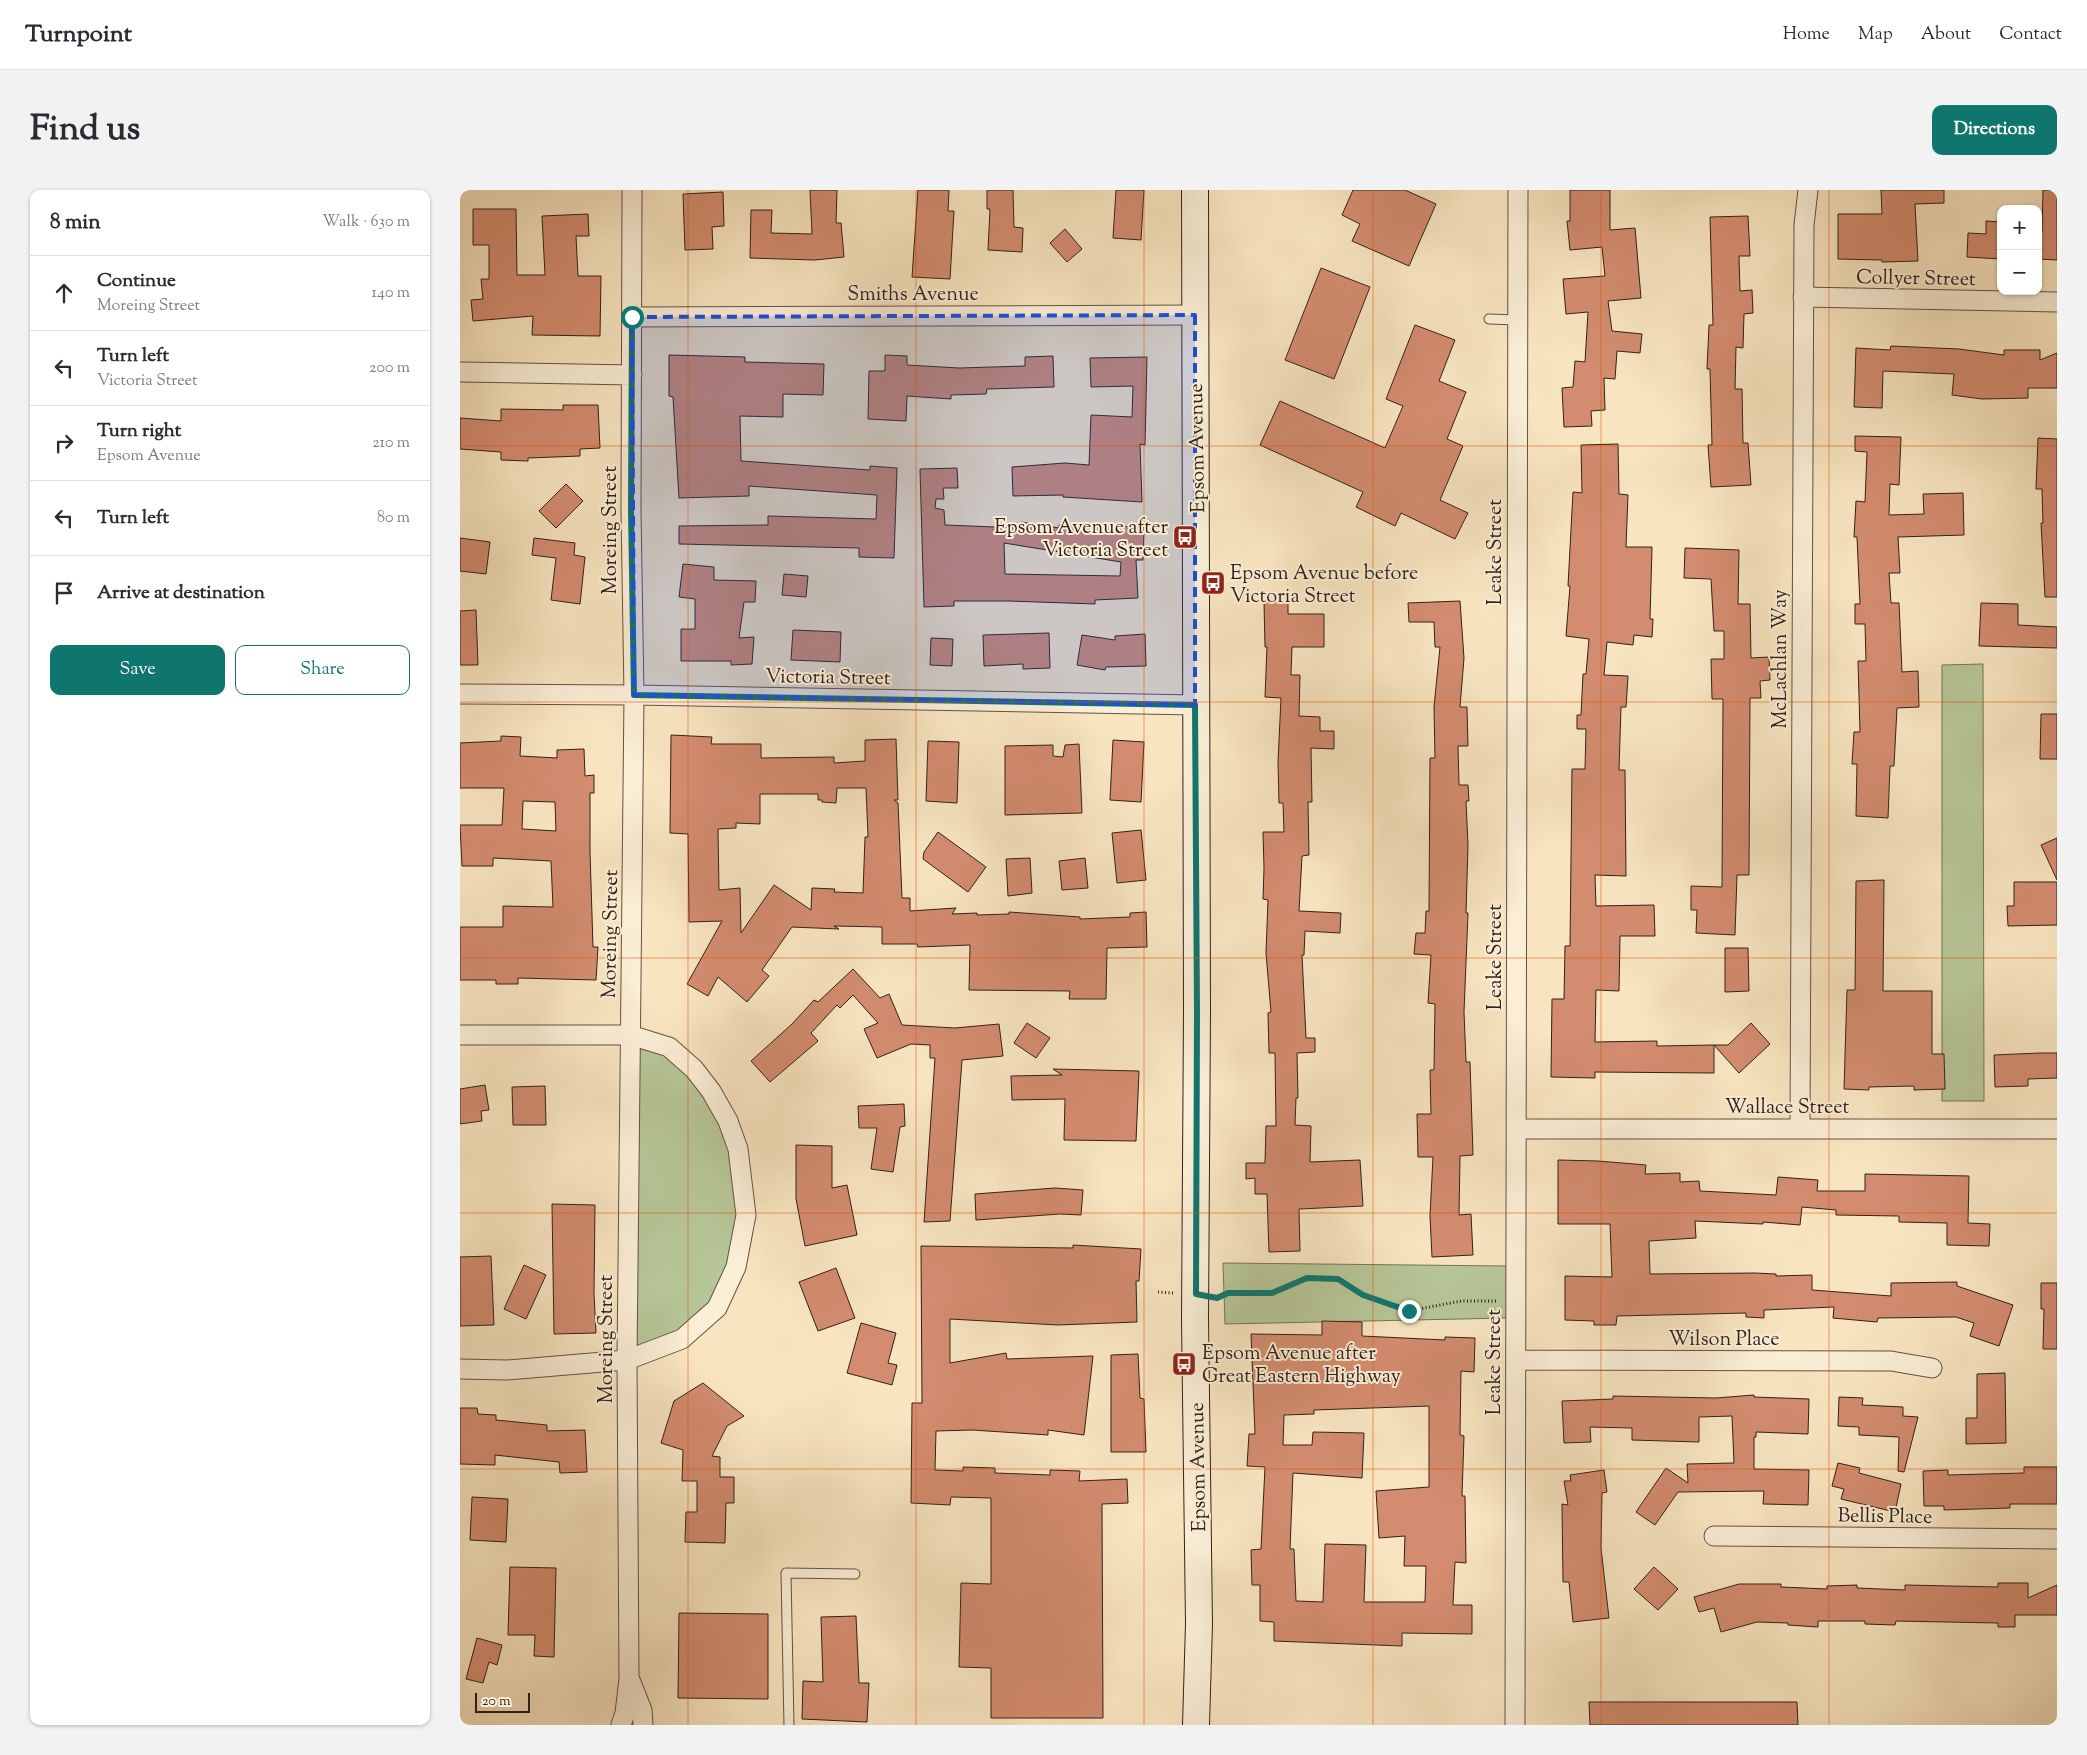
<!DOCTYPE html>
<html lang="en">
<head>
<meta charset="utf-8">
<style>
  :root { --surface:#fff; --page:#f2f2f3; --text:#2b2b33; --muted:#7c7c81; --line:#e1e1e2; --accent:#0f766e }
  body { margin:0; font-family:"Sorts Mill Goudy",serif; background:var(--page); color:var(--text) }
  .controls { position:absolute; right:15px; top:15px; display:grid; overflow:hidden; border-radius:10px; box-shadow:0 1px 4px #0004 }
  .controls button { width:45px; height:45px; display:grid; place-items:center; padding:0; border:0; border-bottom:1px solid var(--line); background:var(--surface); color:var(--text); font:25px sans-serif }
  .scale { position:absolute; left:15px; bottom:12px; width:55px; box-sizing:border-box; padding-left:5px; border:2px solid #32201a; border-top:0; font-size:14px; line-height:18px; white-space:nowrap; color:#32201a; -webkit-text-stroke:4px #faeed6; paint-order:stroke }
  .stop { position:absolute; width:15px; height:15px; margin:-11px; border:4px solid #0f766e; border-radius:50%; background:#fff }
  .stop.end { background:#0f766e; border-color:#fff; box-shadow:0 1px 5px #0008 }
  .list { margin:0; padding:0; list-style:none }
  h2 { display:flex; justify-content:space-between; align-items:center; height:65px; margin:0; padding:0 20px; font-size:21px }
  h2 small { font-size:16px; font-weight:400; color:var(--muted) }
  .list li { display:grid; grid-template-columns:32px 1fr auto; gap:15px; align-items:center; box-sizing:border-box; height:75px; padding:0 20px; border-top:1px solid var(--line) }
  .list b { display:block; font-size:19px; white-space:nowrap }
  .list p { margin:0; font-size:16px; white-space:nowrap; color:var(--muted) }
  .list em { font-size:16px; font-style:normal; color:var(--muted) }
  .actions { display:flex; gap:10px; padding:15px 20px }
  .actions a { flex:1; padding:11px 0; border:1px solid var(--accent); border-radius:10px; text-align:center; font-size:18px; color:var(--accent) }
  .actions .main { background:var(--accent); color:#fff }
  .icon { flex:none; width:28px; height:28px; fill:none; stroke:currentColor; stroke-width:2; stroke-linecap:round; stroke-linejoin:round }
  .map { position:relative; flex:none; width:1597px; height:1535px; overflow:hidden; border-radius:10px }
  header { display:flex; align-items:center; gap:30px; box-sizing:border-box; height:70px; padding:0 25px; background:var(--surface); border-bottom:1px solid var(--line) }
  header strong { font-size:24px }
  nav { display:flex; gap:28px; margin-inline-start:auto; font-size:18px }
  .intro { display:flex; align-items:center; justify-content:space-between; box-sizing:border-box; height:120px; padding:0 30px }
  h1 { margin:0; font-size:35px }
  .button { padding:12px 22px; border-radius:10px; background:var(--accent); color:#fff; font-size:18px; font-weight:700 }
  main { display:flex; gap:30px; padding:0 30px }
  aside { flex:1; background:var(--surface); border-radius:10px; box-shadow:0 1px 4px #0004 }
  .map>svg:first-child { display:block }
</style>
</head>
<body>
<header>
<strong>Turnpoint</strong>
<nav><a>Home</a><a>Map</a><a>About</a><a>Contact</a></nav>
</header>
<div class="intro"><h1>Find us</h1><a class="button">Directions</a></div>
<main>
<aside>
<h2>8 min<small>Walk · 630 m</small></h2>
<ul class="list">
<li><svg class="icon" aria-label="ahead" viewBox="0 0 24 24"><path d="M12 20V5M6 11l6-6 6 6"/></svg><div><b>Continue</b><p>Moreing Street</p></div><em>140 m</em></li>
<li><svg class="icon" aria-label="left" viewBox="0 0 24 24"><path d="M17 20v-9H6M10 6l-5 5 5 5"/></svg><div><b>Turn left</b><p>Victoria Street</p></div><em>200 m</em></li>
<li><svg class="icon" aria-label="right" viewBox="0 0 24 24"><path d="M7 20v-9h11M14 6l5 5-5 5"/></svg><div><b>Turn right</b><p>Epsom Avenue</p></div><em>210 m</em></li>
<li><svg class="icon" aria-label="left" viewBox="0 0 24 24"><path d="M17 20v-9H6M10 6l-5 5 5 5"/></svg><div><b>Turn left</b></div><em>80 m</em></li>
<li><svg class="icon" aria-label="arrive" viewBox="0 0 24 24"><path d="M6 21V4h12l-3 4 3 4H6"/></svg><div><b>Arrive at destination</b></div></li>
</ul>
<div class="actions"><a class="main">Save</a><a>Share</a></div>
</aside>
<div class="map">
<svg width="1597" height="1535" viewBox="0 0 1597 1535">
  <rect width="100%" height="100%" fill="#f8e5c0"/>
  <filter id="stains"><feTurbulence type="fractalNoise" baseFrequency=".004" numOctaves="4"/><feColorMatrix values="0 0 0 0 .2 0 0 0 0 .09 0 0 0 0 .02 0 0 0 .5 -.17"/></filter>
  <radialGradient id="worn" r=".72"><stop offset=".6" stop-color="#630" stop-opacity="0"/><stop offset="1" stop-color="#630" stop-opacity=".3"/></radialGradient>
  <!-- green -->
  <path fill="#b7c697" stroke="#747358" d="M1523,474L1524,911H1482V475Z
    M170,845L209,857L268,931L286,1025L257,1118L167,1170Z
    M763,1073L1047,1076V1128L765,1134Z"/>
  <!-- building -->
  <path fill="#d38c6f" stroke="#32201a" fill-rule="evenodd" d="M350,0H377L376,33H381L384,67L355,70L290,68L291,20H312L311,43L352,44Z
    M458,0H489L488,21H494L490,89L452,87Z
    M527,0H553L554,37L563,38L562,62L528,60L530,19H527Z
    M656,0H684L681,50L653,48Z
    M893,0H945L976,14L949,76L892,51L900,34L882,25Z
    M1110,0H1150V40L1175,38L1181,108L1148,111L1152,141L1182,144L1180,163L1157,161L1155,189L1144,188L1145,220L1131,221L1132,236L1104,237L1102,198L1113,197L1115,171L1125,172L1128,122L1106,124L1103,89L1145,86L1142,57L1110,60L1107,31H1110Z
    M1421,0H1484V13L1455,14L1458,71L1422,72V70L1378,69V24H1422Z
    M1583,0H1597V70L1578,69V43H1582Z
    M263,2L264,36L252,37L253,59L225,60L223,4Z
    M13,19H56L57,85H85L82,26L128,24L129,46H116L118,86H141L140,146L72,145L73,126L13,131L11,110L23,109L21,89H29V55H13Z
    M1288,26L1290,66H1279L1280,101L1292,100L1293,123L1284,124L1283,158L1276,157L1275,199H1282L1283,253H1288L1291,295L1251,297L1248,255H1252L1250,179H1247L1249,135H1253L1250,27Z
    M1526,31L1541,32V69L1507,67L1508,43L1526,44Z
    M605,39L622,59L607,72L590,53Z
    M861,78L910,97L874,189L825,170Z
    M955,135L995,150L979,191L1006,202L987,249L1003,256L980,310L1008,323L995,349L941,323L935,336L896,317L903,302L800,255L820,211L925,258L943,216L926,209Z
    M1431,156L1499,159L1544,165V160H1580V170L1597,163V198H1568V208L1522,209L1492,205L1494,184L1423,181L1422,218L1394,217L1396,158L1430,160Z
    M209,165L285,167V172L364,174L363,205L323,204V227L280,226L281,271L410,280V276L437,278L434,368L399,367V358L219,354V336L308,335V326L416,329L417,305L289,296V306L219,308L213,207L209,206Z
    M425,165L447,166V175L499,178L565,176V167L593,166L594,197L527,199L526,204L491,205V209L447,206L446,231L408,229L409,181H425Z
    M687,167L685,255L680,254L682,312L603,307V305L553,306L552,277L605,273L629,275L631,225L672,227L673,196L631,197L630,168Z
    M103,215H138L140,258L120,259V266L68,268V271L41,270V262L0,259V228L41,231V219L103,220Z
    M1395,246L1441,247L1439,295L1430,294L1429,325L1464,324L1463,304L1503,303L1504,345L1438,347L1440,383H1429L1431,413H1439L1442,482L1458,481L1459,517L1437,518L1434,576H1430L1428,628L1396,626L1397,574H1392L1394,542H1400L1398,471H1406L1405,434H1395V414H1400L1397,347H1394L1396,311L1405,312L1407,262L1395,261Z
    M1578,248L1597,249V407H1585L1581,333H1583L1582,299H1576Z
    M1158,254L1159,304L1168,305L1166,357H1192L1190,429H1193L1192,447L1174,445L1173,455L1147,452L1144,485L1168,486L1166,517H1161L1159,580H1165L1166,686L1135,685L1136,716L1194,715L1195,746H1160L1159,801L1136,800L1135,852L1197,851V856L1254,855V883L1135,882V888L1091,887L1092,809H1104L1105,756H1110L1112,579H1125L1126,539H1117V525H1121L1123,484H1126L1129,449L1106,446L1110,396H1108L1113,302L1122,303L1121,255Z
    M497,278L498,298H483L484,309H476L475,318L484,320L485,335L560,338L561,332L599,338V335L684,337L683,370H676L678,408L635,410V414L548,411H494V416L464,417L460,279ZM544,353L661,372L660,386L545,384Z
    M106,294L123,311L96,338L79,321Z
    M0,348L30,352L26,384L0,381Z
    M74,348L115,353L114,365L125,367L120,414L91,410L96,368L72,365Z
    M1225,358L1279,360L1278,414H1290L1291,468L1309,467L1310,490L1300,491L1301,508H1290L1289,685H1277L1275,745L1236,743L1237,720H1231V696L1262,697L1263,509H1252L1251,469H1264V441H1254L1251,389L1224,388Z
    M223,374L254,377V390L296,391L295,412H284L279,448L294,447L292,474L271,475V471H221V439H235V409L219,407Z
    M324,384L348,386L346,407L322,405Z
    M1000,411L1004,468L1000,517H1007L1008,556H998L999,595H1008L1009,611H1006L1008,655L1006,723H1008L1004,822L1006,872H1010L1013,965L1000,966L999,1025L1011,1024L1013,1065L972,1067L970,1026L973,967H958L957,924H971L970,880H974L975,814L968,813L971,765L954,764L956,743H965L966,721H969L970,568H975L974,517L980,457H975L974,432H949L948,413Z
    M804,412H828V424H864V457H832L831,485H840L839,526L860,527V541H874V559L851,558L852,612H848L849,665L842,666L839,721L881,723L880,743L845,741L844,765H842L846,848H855V862L837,863L838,908H836L835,935L851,936L850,972L900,970L903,1016L839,1019L840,1061L809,1062L807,1004H795V988L786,989V973H805L806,936H816L815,863H809L808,823L811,822L806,763L808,710L803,709L804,678L803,642H824L823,613H819L818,572L821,508L805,507L807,457H805Z
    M1521,413L1558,414V435L1597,437V458L1519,456Z
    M16,420L18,475H0V421Z
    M333,440L381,442L380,472L331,470Z
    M589,443L590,478L563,479V474L524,476L523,445Z
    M685,444L686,476L646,477L645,480L617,475L622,445L655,450V446Z
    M471,448L493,449L492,476L470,475Z
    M1581,524H1597V569H1580Z
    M211,545L252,547L251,554H301V568L374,567V573L405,571V550L436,549L438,610H434L438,613L442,708H450V721L496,718L492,724L517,723V725L549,724V722L620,727V729L670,727V723L686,722L687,757L647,758L646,809H609L610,801L509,800L510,755L458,757L457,754H422V737L374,736L379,739L332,737L302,780L309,786L287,812L258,787L248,806L227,794L262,731L229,732L228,644L210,643ZM377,598H406L408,647H405L403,703L374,702L375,699L352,698L351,720L314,695L281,743L280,698L259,700L258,639L276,638V633L300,634V604H358V610H362V612L376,613Z
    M41,546L61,547L60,566L97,568V560L124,559L125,586L134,585V603H130V662L133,757H138L136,790L58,788V794H36V790H0V737H43V716L93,717L91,671L33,668V676H2L0,635H42L44,598H0V553L41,551ZM63,611L95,612L96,641L62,639Z
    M653,550L684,552L681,612L650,610Z
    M468,551L499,552L497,613L466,611Z
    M619,554L622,623L545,625V556L593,555V566L603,567L605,555Z
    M681,640L686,690L657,693L652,643Z
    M478,642L526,677L508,702L463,669L464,662Z
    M1597,648V690L1581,655Z
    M570,668L572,703L548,706L546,669Z
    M625,668L628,698L602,700L599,671Z
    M1424,690L1423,801H1472V864H1484L1485,899L1454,900V896L1409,897V900L1384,899L1387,800H1395L1396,691Z
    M1554,692H1597V735L1548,736L1547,716H1554Z
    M1265,758H1288L1289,801L1265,802Z
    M393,779L420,808L429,804L442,835L495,838L539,834L543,866L502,870L490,1031L464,1032L475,868H470V855L451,854L417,868L404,839L418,833L393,805L380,818L377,815L351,843L358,851L310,892L291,871L332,834L354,810L358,812Z
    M567,833L590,848L576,868L554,853Z
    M1291,833L1310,854L1279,883L1254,855H1268Z
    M1580,863H1597V888L1568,889V896L1535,897L1534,865Z
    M593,879L679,881L676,951L604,950L605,909L552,910L551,886L602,885Z
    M25,895L29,920L21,921L22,931L0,934V899Z
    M85,896L86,935H53L52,897Z
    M444,914L445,936L440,937L433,982L411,979L417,938H399L398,916Z
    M336,955L372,956V998L387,995L397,1045L345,1056L336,1009Z
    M1098,970L1138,971L1186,975L1185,984L1220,983V992L1239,991L1240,1001L1316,1005L1318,987L1358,990L1357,1001H1405V984L1509,986L1508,1033L1530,1034L1529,1056L1487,1055V1033L1439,1032V1026L1376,1025V1020L1342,1017L1340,1035L1303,1032V1034L1235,1031L1236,1048L1189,1051L1190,1084L1295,1083L1316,1084V1086L1352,1085V1100L1431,1106V1093L1497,1092V1096L1553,1115L1539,1156L1510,1146L1514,1133L1496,1127L1418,1128L1417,1132L1373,1128L1374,1117L1304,1120V1128L1286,1127V1123L1157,1126L1156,1135H1134V1131L1105,1130V1086L1152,1087L1150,1034H1098Z
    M595,998L623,1000L621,1025L600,1024L516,1030L515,1004Z
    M92,1014L135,1015L134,1104L136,1143L94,1144Z
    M613,1055L681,1059L679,1091H676L677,1132L598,1135L490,1129V1173L546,1163L547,1169L633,1166L624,1245L588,1240V1245L512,1240L476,1241L475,1280L503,1281V1277L535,1278V1283L590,1285V1280L620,1281L619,1291L667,1289L668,1313L642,1314L643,1528H531V1478L499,1477L501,1393L531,1394V1308L491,1307L490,1315L451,1313L452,1213H462L461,1056L613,1058Z
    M31,1066L34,1135L0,1136V1067Z
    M64,1075L86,1085L66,1129L44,1119Z
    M376,1078L395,1128L358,1141L339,1092Z
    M1581,1093H1597V1159H1583L1584,1119H1581Z
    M862,1131L902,1132V1146L985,1150V1147L1015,1148L1014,1182L1001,1181L1000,1245L1004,1246L1002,1306H1005L1006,1373L995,1372L993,1415H1012V1444L942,1443V1456L814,1451V1432L800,1431V1395H792L791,1360L801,1359L805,1277L787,1276L789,1244H795L791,1144L862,1145ZM969,1216V1297L916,1301L919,1348L945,1346L944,1376H966L965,1412H904L906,1355L865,1354L863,1412L836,1411L834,1359H830L833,1283L902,1288L904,1243L853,1242L852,1255H823L824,1225L854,1224V1220Z
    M401,1133L436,1143L428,1173L437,1175L432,1195L387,1183Z
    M678,1164L680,1208L684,1209L686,1262H651V1165Z
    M1545,1183L1546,1253L1506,1254V1228H1517V1184Z
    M243,1193L284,1226L267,1236L252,1266L260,1267V1287H274V1313H266L265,1353L225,1352L226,1322H237V1291H222L223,1260L201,1253L214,1211Z
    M1294,1205V1207L1349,1209L1348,1244L1296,1242V1247H1294V1279L1349,1280L1348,1315L1303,1314L1304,1301L1218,1302L1195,1335L1176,1322L1206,1278L1228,1293L1227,1274L1274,1273L1272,1226L1239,1227V1252L1172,1250V1238L1130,1237L1131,1252L1104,1253L1102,1211L1153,1209V1206L1256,1208Z
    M1379,1207L1403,1208L1402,1215L1443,1217V1226L1458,1227L1444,1282L1438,1281L1439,1247L1399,1245V1237L1378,1236Z
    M0,1218H17L18,1224L36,1225V1230L87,1235V1241L125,1240L127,1282L100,1283L99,1272L35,1265V1275L0,1274Z
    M1378,1273L1400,1278L1399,1283L1441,1294L1435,1322L1381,1309L1384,1299L1372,1296Z
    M1564,1277H1597V1314H1550V1318L1484,1320V1316H1464L1463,1281L1488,1280V1285L1564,1283Z
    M1144,1280L1147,1302L1142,1303L1141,1358L1149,1428L1113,1432L1109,1392H1103L1102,1314L1108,1315L1104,1291H1111L1110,1285Z
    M12,1307L48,1309L46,1352L10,1350Z
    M50,1377L96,1378L94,1467L74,1466L75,1445H48Z
    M1194,1377L1218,1399L1198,1420L1174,1399Z
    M1538,1393H1568V1408L1597,1395V1425H1555V1437H1538V1433L1436,1431L1435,1435L1405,1434V1431H1358V1437L1328,1435V1433L1297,1432L1261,1442L1254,1418L1239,1422L1234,1407L1279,1394H1321V1397L1367,1399V1396L1397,1395V1398L1445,1400V1395L1538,1397Z
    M219,1423L308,1424V1509L218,1508Z
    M396,1426L399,1493H409L407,1532L342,1529L343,1491L363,1492L361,1427Z
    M17,1448L42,1455L37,1475L29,1472L23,1493L6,1489Z
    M1129,1512H1337L1338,1535H1130Z"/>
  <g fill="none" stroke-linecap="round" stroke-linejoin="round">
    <defs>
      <path id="lane" d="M1029,129L1057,130
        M329,1535L326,1383L395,1384"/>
      <path id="street" d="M1343,107L1597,112
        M172,127L735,125
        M0,182L172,185
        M0,504L174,505L735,515
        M0,845H170L209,857L234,879L251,901L268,931L278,959L286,1025L276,1077L257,1118L222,1149L167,1170L47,1180L0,1179
        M1340,938L1344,35L1348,0
        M1056,939H1597
        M1056,1170L1431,1171L1472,1178
        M1254,1346L1597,1349
        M170,1490L182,1520L183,1535
        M161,1535L165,1523L169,1489L167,1170L174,505L171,321L172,0
        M1055,1535L1058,0"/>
      <path id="secondary" d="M735,0L737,822L735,1129L739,1434L736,1535"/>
    </defs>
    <!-- lane casing -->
    <use href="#lane" stroke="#645144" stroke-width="11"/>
    <!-- street casing -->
    <use href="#street" stroke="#645144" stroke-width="21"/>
    <!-- secondary casing -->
    <use href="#secondary" stroke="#32201a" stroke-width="28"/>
    <!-- path -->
    <path stroke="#32201a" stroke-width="3" stroke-dasharray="1 2.5" stroke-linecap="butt" d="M698,1102L713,1103
      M757,1108L768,1103H812L847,1088L878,1089L903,1105L949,1121L1001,1111H1037"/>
    <!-- lane -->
    <use href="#lane" stroke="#faeed6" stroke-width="9"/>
    <!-- street -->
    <use href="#street" stroke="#faeed6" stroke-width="19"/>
    <!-- secondary -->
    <use href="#secondary" stroke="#faeed6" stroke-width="26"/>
  </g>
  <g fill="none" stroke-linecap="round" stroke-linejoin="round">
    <!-- route -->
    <path stroke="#0f766e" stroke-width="6" d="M172,127L171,321L174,505L735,515L737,822L736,1104L757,1108L768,1103H812L847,1088L878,1089L903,1105L949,1121"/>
  </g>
  <!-- marked area -->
  <path fill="#1d4ed8" fill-opacity="0.2" stroke="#1d4ed8" stroke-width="4" stroke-dasharray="10 6" stroke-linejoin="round" d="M735,125V515L174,505L172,127Z"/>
  <!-- grid -->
  <path fill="none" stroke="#df560d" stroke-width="1" stroke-opacity="0.55" d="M228,0V1535M456,0V1535M684,0V1535M913,0V1535M1141,0V1535M1369,0V1535M0,256H1597M0,512H1597M0,768H1597M0,1023H1597M0,1279H1597"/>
  <!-- icons -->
  <defs>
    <symbol id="bus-square" viewBox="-11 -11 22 22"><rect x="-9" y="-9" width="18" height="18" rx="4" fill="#8f2418" stroke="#faeed6"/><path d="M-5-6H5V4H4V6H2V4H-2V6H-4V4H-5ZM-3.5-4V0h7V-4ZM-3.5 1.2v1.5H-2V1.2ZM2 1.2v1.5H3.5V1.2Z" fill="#fff"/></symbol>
  </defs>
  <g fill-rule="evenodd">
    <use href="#bus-square" x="711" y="333" width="28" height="28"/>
    <use href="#bus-square" x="739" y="379" width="28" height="28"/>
    <use href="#bus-square" x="710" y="1160" width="28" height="28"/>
  </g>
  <g text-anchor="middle" stroke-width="4" stroke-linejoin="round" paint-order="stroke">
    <!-- street labels -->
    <g font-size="20" fill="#32201a" stroke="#faeed6">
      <text transform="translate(1456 87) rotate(1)" y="7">Collyer Street</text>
      <text x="453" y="110">Smiths Avenue</text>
      <text transform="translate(736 258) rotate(-91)" y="7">Epsom Avenue</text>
      <text transform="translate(149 340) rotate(-90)" y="7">Moreing Street</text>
      <text transform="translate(1034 362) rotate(-90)" y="7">Leake Street</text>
      <text transform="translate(1319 469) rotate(-90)" y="7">McLachlan Way</text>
      <text transform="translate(368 486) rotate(1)" y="7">Victoria Street</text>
      <text transform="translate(149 744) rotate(-89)" y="7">Moreing Street</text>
      <text transform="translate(1034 767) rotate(-90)" y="7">Leake Street</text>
      <text x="1327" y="923">Wallace Street</text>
      <text x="1264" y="1155">Wilson Place</text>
      <text transform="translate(145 1149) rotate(-90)" y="7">Moreing Street</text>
      <text transform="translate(1033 1172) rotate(-90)" y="7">Leake Street</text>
      <text transform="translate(737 1277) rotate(-91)" y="7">Epsom Avenue</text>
      <text transform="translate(1425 1325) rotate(1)" y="7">Bellis Place</text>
    </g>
    <!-- poi labels -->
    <g font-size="20" fill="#32201a" stroke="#faeed6" text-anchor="start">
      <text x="708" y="343" text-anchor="end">Epsom Avenue after<tspan x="708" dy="23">Victoria Street</tspan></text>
      <text x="770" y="389">Epsom Avenue before<tspan x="770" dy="23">Victoria Street</tspan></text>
      <text x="742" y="1169">Epsom Avenue after<tspan x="742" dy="23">Great Eastern Highway</tspan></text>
    </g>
  </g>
  <rect width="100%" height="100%" filter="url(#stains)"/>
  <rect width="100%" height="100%" fill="url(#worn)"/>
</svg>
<div class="controls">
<button>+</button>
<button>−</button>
</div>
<div class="scale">20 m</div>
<div class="stop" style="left:172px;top:127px"></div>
<div class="stop end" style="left:949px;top:1121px"></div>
</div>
</main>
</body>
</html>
